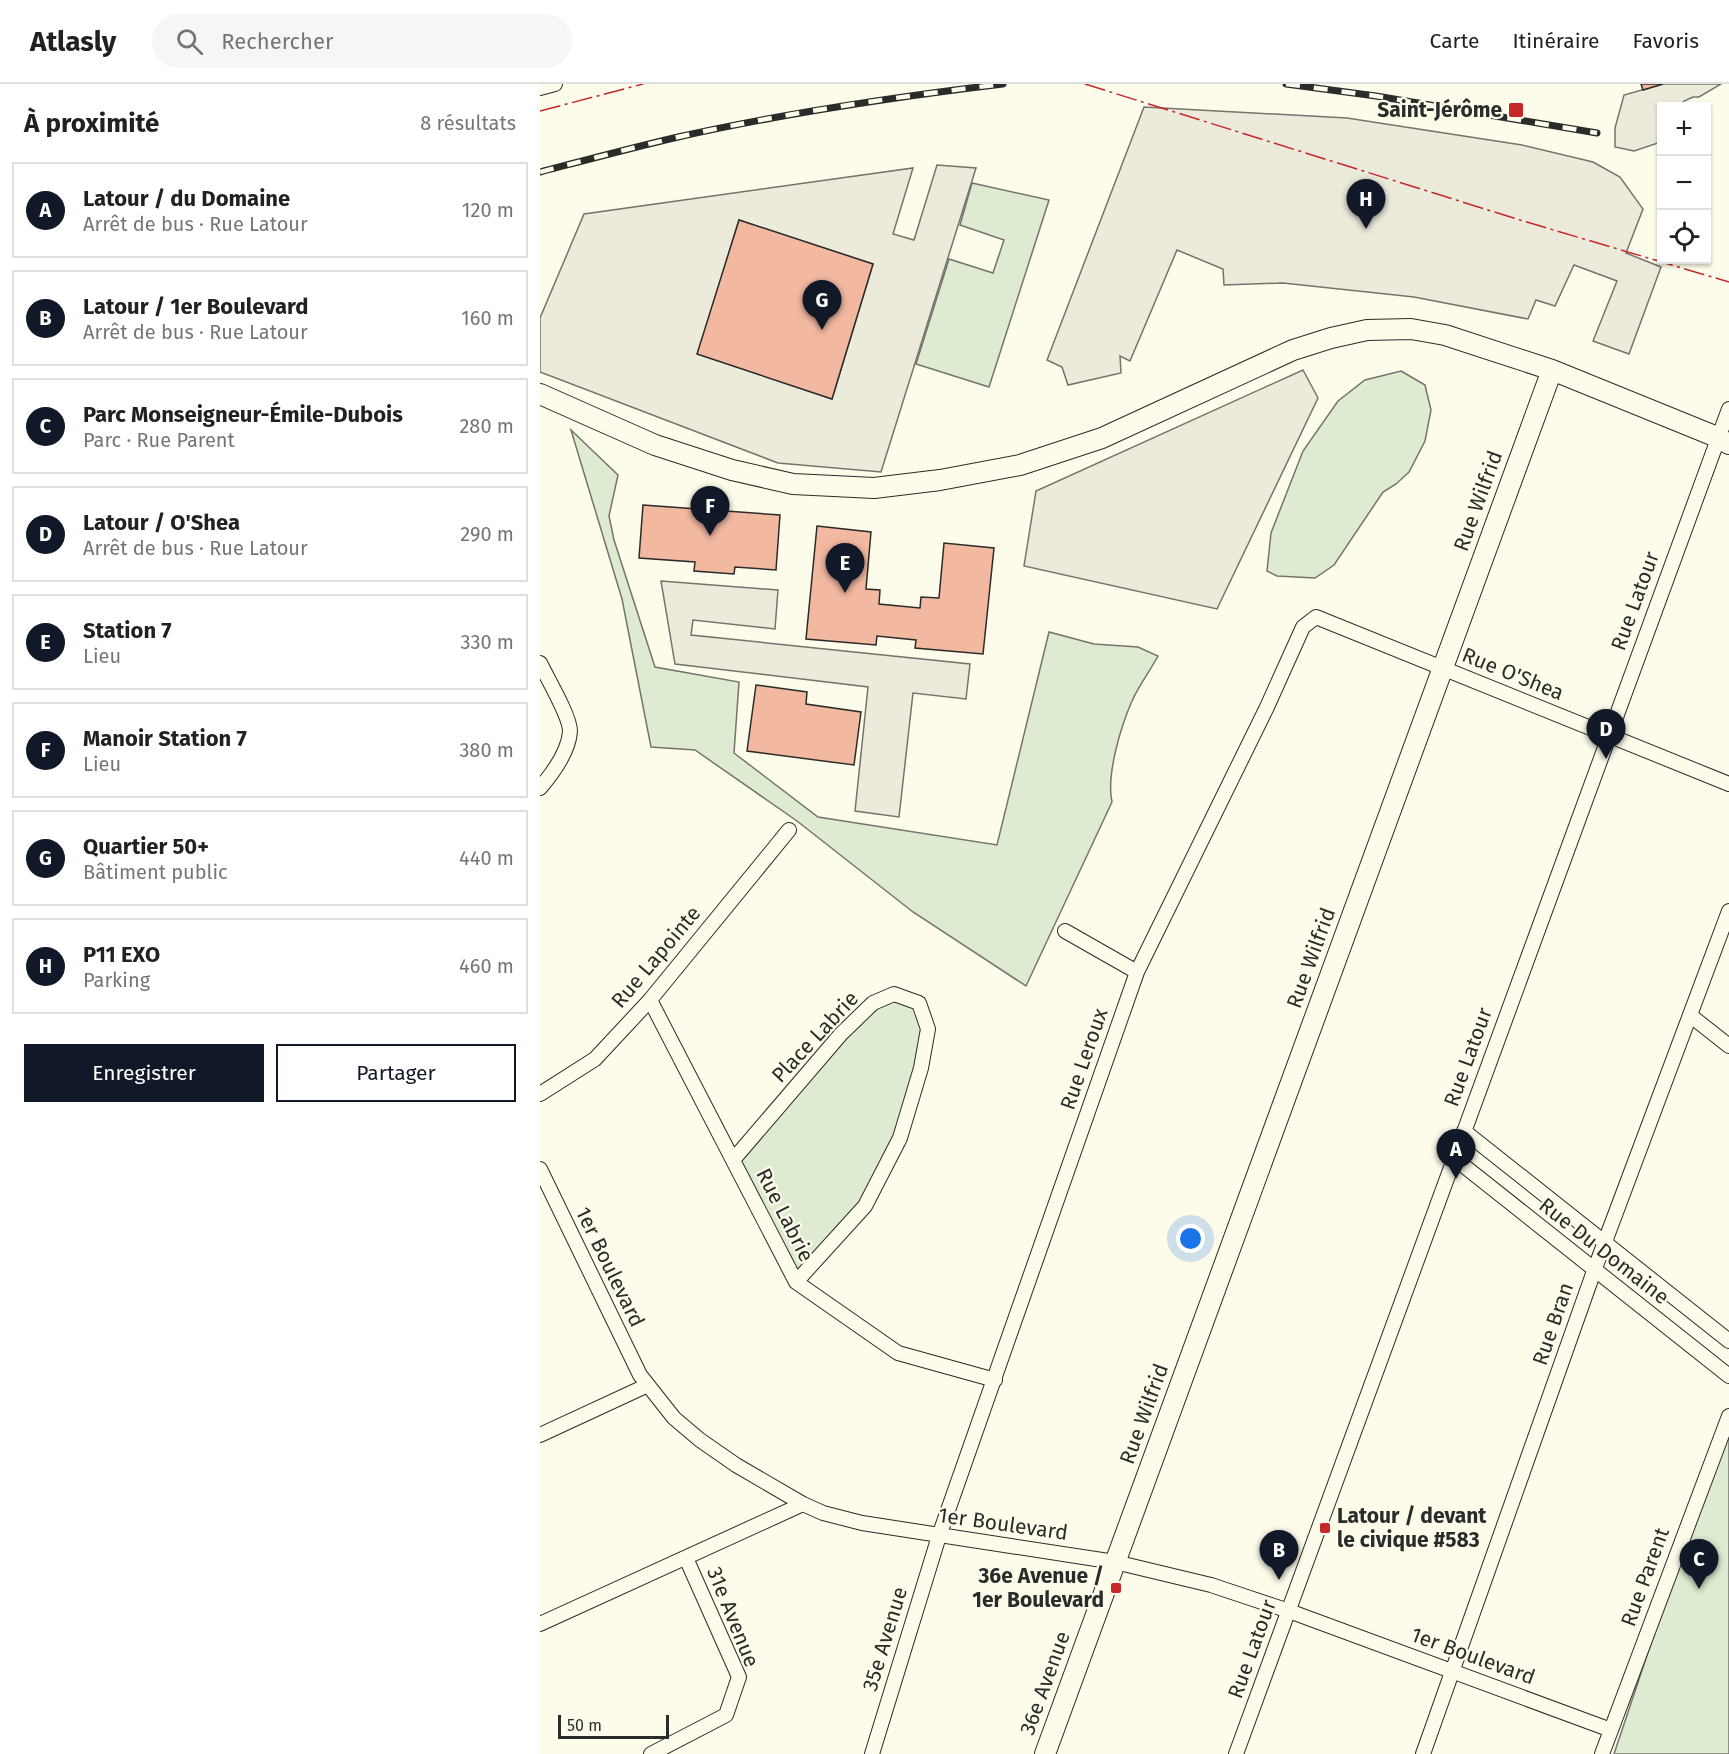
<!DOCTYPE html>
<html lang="fr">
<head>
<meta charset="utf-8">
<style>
  :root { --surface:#fff; --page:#f6f6f6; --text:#202124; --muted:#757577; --line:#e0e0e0; --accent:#111827 }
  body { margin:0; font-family:"Fira Sans",sans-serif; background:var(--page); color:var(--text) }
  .controls { position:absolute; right:18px; top:18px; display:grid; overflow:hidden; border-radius:0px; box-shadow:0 2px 4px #0004 }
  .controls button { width:54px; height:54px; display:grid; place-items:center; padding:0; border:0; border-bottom:2px solid var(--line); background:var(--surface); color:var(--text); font:30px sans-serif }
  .scale { position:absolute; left:18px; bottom:15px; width:111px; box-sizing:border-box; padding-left:6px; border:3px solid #2b2b2b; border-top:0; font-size:16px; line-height:21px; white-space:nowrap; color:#2b2b2b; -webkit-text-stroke:4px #fdfbea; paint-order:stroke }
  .you { position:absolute; left:651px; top:1155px; width:21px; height:21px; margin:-15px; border:4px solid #fff; border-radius:50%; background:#1a73e8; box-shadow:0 0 0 9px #1a73e833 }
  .badge { display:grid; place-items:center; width:39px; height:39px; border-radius:50%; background:var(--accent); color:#fff; font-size:20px; font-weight:700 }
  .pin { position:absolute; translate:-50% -50px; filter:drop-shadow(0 2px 3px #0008) }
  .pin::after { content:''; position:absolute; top:32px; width:21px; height:18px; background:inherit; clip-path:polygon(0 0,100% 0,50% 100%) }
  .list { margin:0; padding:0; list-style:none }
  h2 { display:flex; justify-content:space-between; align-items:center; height:78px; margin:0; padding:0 24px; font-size:26px }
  h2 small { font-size:20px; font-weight:400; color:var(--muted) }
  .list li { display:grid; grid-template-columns:39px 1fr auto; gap:18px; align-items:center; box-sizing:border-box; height:96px; margin:0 12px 12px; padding:0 12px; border:2px solid var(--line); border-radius:0px }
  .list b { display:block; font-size:22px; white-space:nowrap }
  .list p { margin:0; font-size:20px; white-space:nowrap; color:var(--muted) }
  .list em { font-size:20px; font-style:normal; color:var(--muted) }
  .actions { display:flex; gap:12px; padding:18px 24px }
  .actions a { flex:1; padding:14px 0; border:2px solid var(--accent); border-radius:0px; text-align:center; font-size:21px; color:var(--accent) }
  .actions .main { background:var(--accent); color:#fff }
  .icon { flex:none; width:33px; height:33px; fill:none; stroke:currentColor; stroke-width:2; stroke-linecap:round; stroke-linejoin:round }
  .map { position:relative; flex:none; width:1189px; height:1670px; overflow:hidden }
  header { display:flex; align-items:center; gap:36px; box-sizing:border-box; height:84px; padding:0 30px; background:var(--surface); border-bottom:2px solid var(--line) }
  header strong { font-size:28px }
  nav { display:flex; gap:33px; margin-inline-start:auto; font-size:21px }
  .search { width:420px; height:54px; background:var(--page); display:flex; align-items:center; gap:15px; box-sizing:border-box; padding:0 21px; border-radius:33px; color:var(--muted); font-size:22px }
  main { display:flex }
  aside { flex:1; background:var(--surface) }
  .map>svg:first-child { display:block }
</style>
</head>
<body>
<header>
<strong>Atlasly</strong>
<div class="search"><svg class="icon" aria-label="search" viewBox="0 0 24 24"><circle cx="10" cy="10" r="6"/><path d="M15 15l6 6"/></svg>Rechercher</div>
<nav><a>Carte</a><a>Itinéraire</a><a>Favoris</a></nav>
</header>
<main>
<aside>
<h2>À proximité<small>8 résultats</small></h2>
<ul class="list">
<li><span class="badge">A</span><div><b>Latour / du Domaine</b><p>Arrêt de bus · Rue Latour</p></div><em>120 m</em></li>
<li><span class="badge">B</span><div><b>Latour / 1er Boulevard</b><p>Arrêt de bus · Rue Latour</p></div><em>160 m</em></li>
<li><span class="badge">C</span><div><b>Parc Monseigneur-Émile-Dubois</b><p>Parc · Rue Parent</p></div><em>280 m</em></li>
<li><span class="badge">D</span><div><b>Latour / O'Shea</b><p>Arrêt de bus · Rue Latour</p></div><em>290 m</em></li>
<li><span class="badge">E</span><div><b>Station 7</b><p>Lieu</p></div><em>330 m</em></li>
<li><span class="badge">F</span><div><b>Manoir Station 7</b><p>Lieu</p></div><em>380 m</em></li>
<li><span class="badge">G</span><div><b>Quartier 50+</b><p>Bâtiment public</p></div><em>440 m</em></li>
<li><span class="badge">H</span><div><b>P11 EXO</b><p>Parking</p></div><em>460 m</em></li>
</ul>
<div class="actions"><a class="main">Enregistrer</a><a>Partager</a></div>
</aside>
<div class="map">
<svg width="1189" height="1670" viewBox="0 0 1189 1670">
  <rect width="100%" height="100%" fill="#fdfbea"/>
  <!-- green -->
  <path fill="#deebd1" stroke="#74746e" stroke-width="1.5" d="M432,99L509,116L449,303L376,280L409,175L453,189L464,156L420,141Z
    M861,287L885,301L891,326L885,357L869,388L856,400L843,408L794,481L775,494L737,492L727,487L731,449L763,367L798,317L825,296Z
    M31,346L78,391L69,432L74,456L115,583L199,598L194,669L278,733L457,761L509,548L554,560L598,563L618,572C610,587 599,601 592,617C581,642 566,691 572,718L486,902L373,828L257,737L155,666L111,663L82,515Z
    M354,910L379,919L388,945L360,1054L325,1122L256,1198L193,1076L301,950Z
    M1189,1332V1670H1074L1184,1341Z"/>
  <!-- parking -->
  <path fill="#eceadb" stroke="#74746e" stroke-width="1.5" fill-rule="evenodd" d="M1123,0H1181L1159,13H1153L1144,17L1140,22H1122L1121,58L1094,67L1075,63V44L1084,11Z
    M604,23L807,34L982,61L1053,78L1080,93L1103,125L1086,169L1121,183L1089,270L1053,257L1077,197L1034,181L1015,222L996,216L988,235L874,213L743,199L684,201L683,185L637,166L590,277L580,272L581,289L528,301L522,283L507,276Z
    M397,81L436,84L341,388L238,379L0,288V234L44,130L373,84L353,150L374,156ZM199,136L333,180L292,315L158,270Z
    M763,286L778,314L677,525L484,482L496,407Z
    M121,497L238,506L235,545L153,536L151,551L430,580L426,615L373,609L359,733L315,727L328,603L135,580Z"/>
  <!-- building -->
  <path fill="#f2b8a0" stroke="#2b2b2b" stroke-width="1.5" d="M1101,0H1123L1103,6Z
    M199,136L333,180L292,315L157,270Z
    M103,421L240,431L236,486L195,483L194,490L154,487L155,478L99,474Z
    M277,442L331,448L326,505L340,506L339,520L380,524L381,513L399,514L404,459L454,464L443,570L375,564L376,556L337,552L336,561L266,555Z
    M216,601L267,608L266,620L321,628L314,681L207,667Z"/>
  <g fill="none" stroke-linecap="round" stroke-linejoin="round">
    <defs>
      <path id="street" d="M0,4L15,0
        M0,579C7,594 30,632 30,647C29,667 12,690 0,704
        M525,847L597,888
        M110,916L256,1198L358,1269L455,1296
        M1151,932L1189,962
        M0,1010L55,975L110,916L249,746
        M924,1047L1189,1257
        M914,1074L1189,1292
        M193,1076L301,950L333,919L354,910L379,919L388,945L381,984L360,1054L325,1122L256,1198
        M0,1085L100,1291L134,1334L160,1356L196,1381L263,1420L283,1429L322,1439L575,1478L671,1501L749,1527L1071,1646
        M0,1351L108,1301
        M0,1540L263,1420
        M111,1670L186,1631L199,1593L146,1474
        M332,1670L399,1452L597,888L727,623L763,543L776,533L1189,700
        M696,1670L1189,325
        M883,1670L1054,1187L1189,827
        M1062,1670L1189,1332"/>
      <path id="secondary" d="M0,310L115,361L192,386L253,400L334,404L400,396L480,381L562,354L753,266L791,254L827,246L871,245L905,251L1012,286L1177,353L1189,360
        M505,1670L1012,286"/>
    </defs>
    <!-- street casing -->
    <use href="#street" stroke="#2b2b2b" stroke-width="16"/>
    <!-- secondary casing -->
    <use href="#secondary" stroke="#2b2b2b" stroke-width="22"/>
    <!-- street -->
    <use href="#street" stroke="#fdfbea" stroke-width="14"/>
    <!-- secondary -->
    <use href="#secondary" stroke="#fdfbea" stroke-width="20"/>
    <defs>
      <path id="rail" d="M746,0L836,12L1057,49
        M0,88C46,76 91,64 138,53C245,29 354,13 463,0"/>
    </defs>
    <!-- rail casing -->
    <use href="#rail" stroke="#2b2b2b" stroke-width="7"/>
    <!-- rail -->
    <use href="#rail" stroke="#fdfbea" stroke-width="4.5" stroke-dasharray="14" stroke-linecap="butt"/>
    <!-- power -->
    <path stroke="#c62828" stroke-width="1.5" stroke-dasharray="21 4.5 3 4.5" stroke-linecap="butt" d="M545,0L980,136L1189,198
      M0,27L103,0"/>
  </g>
  <!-- markers -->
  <g fill="#c62828" stroke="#fdfbea" stroke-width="2">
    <rect x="968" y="18" width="16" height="16" rx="3"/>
    <rect x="779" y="1438" width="12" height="12" rx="3"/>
    <rect x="570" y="1498" width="12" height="12" rx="3"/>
  </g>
  <g text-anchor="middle" stroke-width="4.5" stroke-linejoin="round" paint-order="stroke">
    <!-- poi labels -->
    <g font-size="21" font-weight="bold" fill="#2b2b2b" stroke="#fdfbea" text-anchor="end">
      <text x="962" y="33">Saint-Jérôme</text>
      <text x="797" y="1439" text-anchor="start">Latour / devant<tspan x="797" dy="24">le civique #583</tspan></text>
      <text x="564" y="1499">36e Avenue /<tspan x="564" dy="24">1er Boulevard</tspan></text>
    </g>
    <!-- street labels -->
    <g font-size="21" fill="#2b2b2b" stroke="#fdfbea">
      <text transform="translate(938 417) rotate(-70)" y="7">Rue Wilfrid</text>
      <text transform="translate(1095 517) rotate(-70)" y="7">Rue Latour</text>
      <text transform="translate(973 590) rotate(22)" y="7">Rue O'Shea</text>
      <text transform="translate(116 873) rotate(-50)" y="7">Rue Lapointe</text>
      <text transform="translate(771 874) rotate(-70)" y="7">Rue Wilfrid</text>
      <text transform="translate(275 953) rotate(-47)" y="7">Place Labrie</text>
      <text transform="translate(928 973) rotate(-70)" y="7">Rue Latour</text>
      <text transform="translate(544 975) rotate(-71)" y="7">Rue Leroux</text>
      <text transform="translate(245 1131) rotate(63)" y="7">Rue Labrie</text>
      <text transform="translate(1064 1167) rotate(38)" y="7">Rue Du Domaine</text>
      <text transform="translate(70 1183) rotate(64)" y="7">1er Boulevard</text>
      <text transform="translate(1013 1240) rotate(-71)" y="7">Rue Bran</text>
      <text transform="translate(604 1330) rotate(-70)" y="7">Rue Wilfrid</text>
      <text transform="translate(463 1440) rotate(8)" y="7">1er Boulevard</text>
      <text transform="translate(1105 1493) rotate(-70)" y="7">Rue Parent</text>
      <text transform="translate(193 1533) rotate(68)" y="7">31e Avenue</text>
      <text transform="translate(345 1555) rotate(-73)" y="7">35e Avenue</text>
      <text transform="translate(712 1565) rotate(-70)" y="7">Rue Latour</text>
      <text transform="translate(933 1572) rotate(20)" y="7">1er Boulevard</text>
      <text transform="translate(505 1599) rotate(-70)" y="7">36e Avenue</text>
    </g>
  </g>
</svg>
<div class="controls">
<button>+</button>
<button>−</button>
<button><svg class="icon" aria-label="locate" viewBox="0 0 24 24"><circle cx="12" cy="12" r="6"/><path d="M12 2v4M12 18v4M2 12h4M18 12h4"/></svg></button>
</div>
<div class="scale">50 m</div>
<div class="you"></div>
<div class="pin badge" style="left:916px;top:1095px">A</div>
<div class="pin badge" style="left:739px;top:1496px">B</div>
<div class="pin badge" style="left:1159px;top:1505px">C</div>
<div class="pin badge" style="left:1066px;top:675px">D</div>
<div class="pin badge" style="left:305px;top:509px">E</div>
<div class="pin badge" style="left:170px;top:452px">F</div>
<div class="pin badge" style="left:282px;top:246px">G</div>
<div class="pin badge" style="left:826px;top:145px">H</div>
</div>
</main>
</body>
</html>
